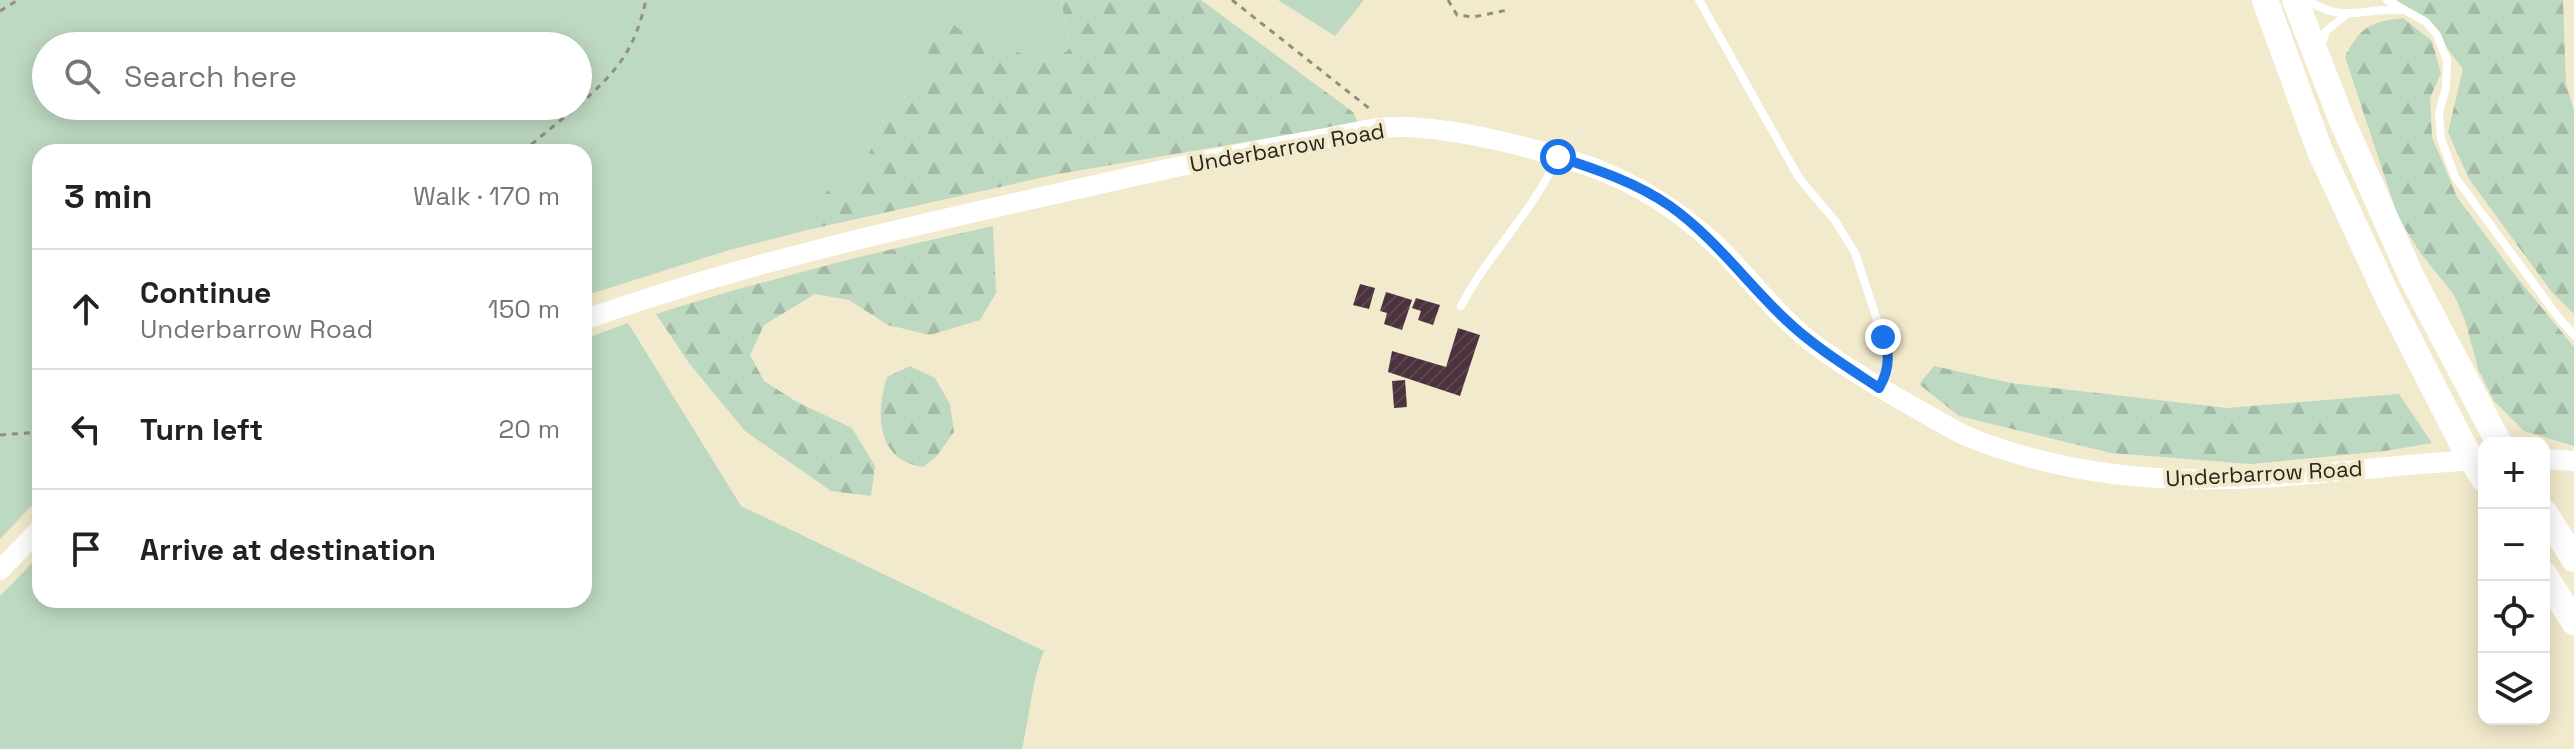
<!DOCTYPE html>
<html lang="en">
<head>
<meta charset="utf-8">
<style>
  :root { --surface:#fff; --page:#f2f2f2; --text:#222; --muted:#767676; --line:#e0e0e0 }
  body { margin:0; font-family:"Space Grotesk",sans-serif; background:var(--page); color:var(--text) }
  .controls { position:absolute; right:24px; bottom:24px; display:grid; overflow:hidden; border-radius:16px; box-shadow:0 4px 20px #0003 }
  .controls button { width:72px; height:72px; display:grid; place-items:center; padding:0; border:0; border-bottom:2px solid var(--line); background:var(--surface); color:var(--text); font:40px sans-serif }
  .stop { position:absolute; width:24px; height:24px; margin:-18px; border:6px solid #1a73e8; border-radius:50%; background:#fff }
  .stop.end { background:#1a73e8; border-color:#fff; box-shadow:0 2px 8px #0008 }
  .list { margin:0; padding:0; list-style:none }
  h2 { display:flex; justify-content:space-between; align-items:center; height:104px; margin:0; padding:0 32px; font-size:34px }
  h2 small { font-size:26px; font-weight:400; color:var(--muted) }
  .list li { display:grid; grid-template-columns:52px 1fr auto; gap:24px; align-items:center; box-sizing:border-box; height:120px; padding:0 32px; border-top:2px solid var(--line) }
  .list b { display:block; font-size:30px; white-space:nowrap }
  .list p { margin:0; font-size:26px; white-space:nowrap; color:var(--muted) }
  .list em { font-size:26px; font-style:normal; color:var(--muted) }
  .icon { flex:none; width:44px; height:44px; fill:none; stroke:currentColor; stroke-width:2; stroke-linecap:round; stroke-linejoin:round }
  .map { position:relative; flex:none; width:2574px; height:749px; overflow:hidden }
  .search { position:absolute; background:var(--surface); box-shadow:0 4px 20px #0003; left:32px; top:32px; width:560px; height:88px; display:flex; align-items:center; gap:20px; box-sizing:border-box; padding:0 28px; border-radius:44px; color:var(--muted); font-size:30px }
  .panel { position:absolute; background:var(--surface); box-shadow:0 4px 20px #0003; left:32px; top:144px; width:560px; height:464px; border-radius:24px }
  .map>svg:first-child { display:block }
</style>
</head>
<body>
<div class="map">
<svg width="2574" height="749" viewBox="0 0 2574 749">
  <defs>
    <pattern id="forest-firs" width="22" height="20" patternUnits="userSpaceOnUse" patternTransform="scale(2)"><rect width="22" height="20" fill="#bed9c2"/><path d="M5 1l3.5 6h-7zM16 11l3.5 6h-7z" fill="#a3baa6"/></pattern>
    <pattern id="building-hatch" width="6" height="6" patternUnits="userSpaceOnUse" patternTransform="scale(2)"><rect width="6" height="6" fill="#4b323d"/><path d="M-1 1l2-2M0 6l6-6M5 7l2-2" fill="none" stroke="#5c4750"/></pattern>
  </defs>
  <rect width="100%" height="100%" fill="#f2eacc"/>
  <!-- green -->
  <path fill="#bed9c2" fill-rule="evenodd" d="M0,0H1061L1070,48L1052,64L965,34L942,16L921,83L889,109L862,168L825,193L809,208L807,230L726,251L584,296V152H40V497L0,539ZM46,46H578V106H46Z
    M1278,0H1364L1335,36Z
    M628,323L741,506L1044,651C1031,683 1030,715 1022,749H0V596L40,555V600H584V339Z"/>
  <!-- forest -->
  <path fill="url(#forest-firs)" d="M1061,0H1201L1353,112L1358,123L1058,174L807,230L809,208L825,193L862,168L889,109L921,83L929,55L923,25L942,16L966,34L1052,64L1070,48Z
    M2397,0H2563L2566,84L2574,110V314L2551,291L2469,179L2448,132L2463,69L2437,35Z
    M2403,18L2432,41L2441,73L2430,98L2432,137L2457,197L2515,275L2574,347V446L2524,431L2494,401L2478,369L2465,320L2454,295L2419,251L2398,217L2345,57C2360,27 2370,22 2403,18Z
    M993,226L996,293L980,320L930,335L888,325L849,300L815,294L764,325L750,355L764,381L797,402L852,428L875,466L871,496L831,491L745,431L689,363L656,314C767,279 879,251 993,226Z
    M910,366L935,378L950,404L954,432L936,457L923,467C877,461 875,414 887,377Z
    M1934,366L2011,383L2227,408L2399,394L2432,443L2385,451L2251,464L2111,453L1959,416L1919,384Z"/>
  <!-- building -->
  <path fill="url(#building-hatch)" d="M1360,284L1375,288L1369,309L1353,305Z
    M1386,292L1412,300L1402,330L1384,324L1387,313L1380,311Z
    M1416,298L1440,305L1433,325L1418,320L1421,311L1412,308Z
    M1458,328L1480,335L1460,396L1388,372L1392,351L1446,367Z
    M1405,380L1407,407L1394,408L1392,381Z"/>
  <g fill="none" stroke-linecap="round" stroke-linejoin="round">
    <!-- path -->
    <path stroke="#948f79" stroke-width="3" stroke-dasharray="6 6" stroke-linecap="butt" d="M1232,0L1370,109
      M1448,0L1457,15L1473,17L1508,10
      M0,11L18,0
      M578,106C617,71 634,52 646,0
      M522,152L578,106
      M0,435L40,432"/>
    <!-- service -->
    <path stroke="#fff" stroke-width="8" d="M1699,0L1799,178L1836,222L1855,253L1888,353L1886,376L1879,387
      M2307,0C2345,24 2360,8 2400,10
      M2387,0L2426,22L2437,35L2447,60L2446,88L2439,113L2441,139L2455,177L2559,318L2574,335
      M2320,48L2326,31L2346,15
      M1461,306C1488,254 1533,212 1557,158"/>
    <!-- tertiary -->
    <path stroke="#fff" stroke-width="20" d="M584,320C763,256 950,218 1135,176C1195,163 1254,150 1315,140C1344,135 1375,126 1405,127C1462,129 1540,149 1594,168C1639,185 1679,211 1714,243C1751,278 1780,321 1822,350C1856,374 1890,394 1926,414C1941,422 1955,432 1971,438C2054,471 2142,482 2230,479C2315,477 2399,463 2484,460
      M2544,459L2574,461
      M0,570L40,529"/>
    <!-- trunk -->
    <path stroke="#fff" stroke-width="26" d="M2265,0L2320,151L2389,300L2464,447L2484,479
      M2295,0L2342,121L2411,276L2499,443
      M2544,512L2574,559
      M2544,574L2574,622"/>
  </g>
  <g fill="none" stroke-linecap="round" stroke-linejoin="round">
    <!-- route -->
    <path stroke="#1a73e8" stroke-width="10" d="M1558,157C1596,169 1637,183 1670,206C1715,238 1746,282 1785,319C1813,346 1846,366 1879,388C1889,371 1891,355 1883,337"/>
  </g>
  <g text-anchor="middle" stroke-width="8" stroke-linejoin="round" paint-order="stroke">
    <!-- street labels -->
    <g font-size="22" fill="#28251a" stroke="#f2eacc">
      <text transform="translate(1287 147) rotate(-10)" y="8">Underbarrow Road</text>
      <text transform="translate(2264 473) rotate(-3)" y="8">Underbarrow Road</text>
    </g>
  </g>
</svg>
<div class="controls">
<button>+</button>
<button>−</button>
<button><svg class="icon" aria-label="locate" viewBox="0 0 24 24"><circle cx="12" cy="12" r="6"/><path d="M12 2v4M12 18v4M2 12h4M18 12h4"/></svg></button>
<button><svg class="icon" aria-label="layers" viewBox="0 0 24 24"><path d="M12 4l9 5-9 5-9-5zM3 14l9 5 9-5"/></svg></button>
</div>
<div class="stop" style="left:1558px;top:157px"></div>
<div class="stop end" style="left:1883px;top:337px"></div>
<div class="search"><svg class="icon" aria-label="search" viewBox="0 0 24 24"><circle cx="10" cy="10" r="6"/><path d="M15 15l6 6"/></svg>Search here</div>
<section class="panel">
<h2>3 min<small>Walk · 170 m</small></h2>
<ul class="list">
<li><svg class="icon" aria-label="ahead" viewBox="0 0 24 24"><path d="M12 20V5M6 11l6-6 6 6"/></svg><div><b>Continue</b><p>Underbarrow Road</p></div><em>150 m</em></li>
<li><svg class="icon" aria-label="left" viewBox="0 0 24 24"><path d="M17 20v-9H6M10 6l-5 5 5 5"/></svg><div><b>Turn left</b></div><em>20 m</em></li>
<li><svg class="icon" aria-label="arrive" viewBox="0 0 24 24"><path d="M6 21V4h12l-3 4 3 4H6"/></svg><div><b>Arrive at destination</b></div></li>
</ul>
</section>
</div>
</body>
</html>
